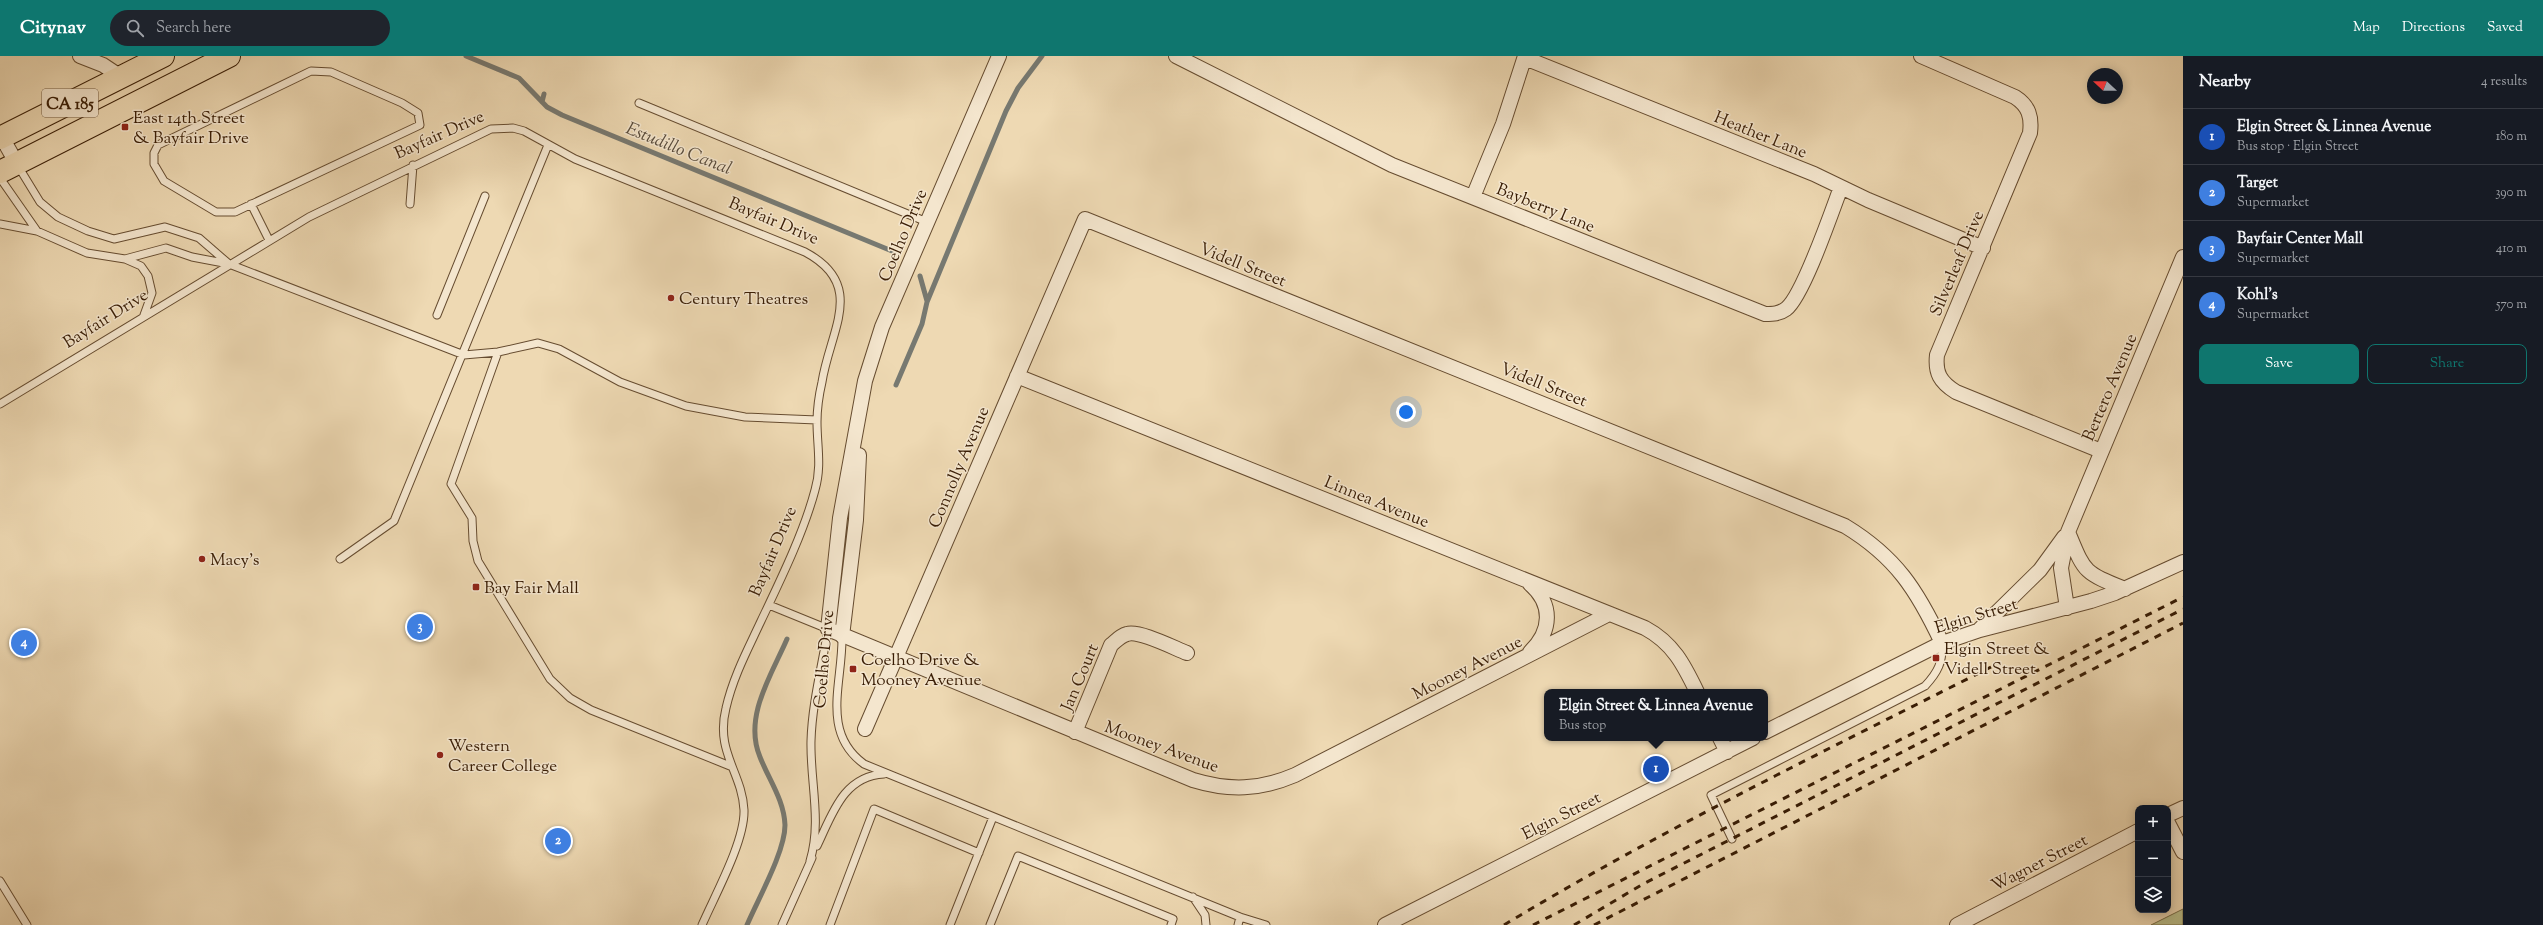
<!DOCTYPE html>
<html lang="en">
<head>
<meta charset="utf-8">
<style>
  :root { --surface:#171b24; --page:#20242c; --text:#f1f3f6; --muted:#9ea1a6; --line:#363941; --accent:#0f766e }
  body { margin:0; font-family:"Sorts Mill Goudy",serif; background:var(--page); color:var(--text) }
  .controls { position:absolute; right:12px; bottom:12px; display:grid; overflow:hidden; border-radius:8px; box-shadow:0 2px 10px #0003 }
  .controls button { width:36px; height:36px; display:grid; place-items:center; padding:0; border:0; border-bottom:1px solid var(--line); background:var(--surface); color:var(--text); font:20px sans-serif }
  .compass { position:absolute; left:2087px; top:12px; width:36px; height:36px; border-radius:50%; background:var(--surface); box-shadow:0 2px 10px #0003; rotate:292deg }
  .you { position:absolute; left:1406px; top:356px; width:14px; height:14px; margin:-10px; border:3px solid #fff; border-radius:50%; background:#1a73e8; box-shadow:0 0 0 6px #1a73e833 }
  .badge { display:grid; place-items:center; width:26px; height:26px; border-radius:50%; background:var(--accent); color:#fff; font-size:13px; font-weight:700 }
  .pin { position:absolute; translate:-50% -50%; border:2px solid #fff; box-shadow:0 1px 4px #0006 }
  .popup { position:absolute; left:1544px; top:633px; width:224px; height:52px; box-sizing:border-box; display:grid; place-content:center; border-radius:8px; background:var(--surface); filter:drop-shadow(0 1px 3px #0005); font-size:13px; white-space:nowrap; color:var(--muted) }
  .popup b { font-size:15px; color:var(--text) }
  .popup::after { content:''; position:absolute; left:50%; top:100%; margin-left:-8px; border:8px solid transparent; border-top-color:var(--surface) }
  .list { margin:0; padding:0; list-style:none }
  h2 { display:flex; justify-content:space-between; align-items:center; height:52px; margin:0; padding:0 16px; font-size:17px }
  h2 small { font-size:13px; font-weight:400; color:var(--muted) }
  .list li { display:grid; grid-template-columns:26px 1fr auto; gap:12px; align-items:center; box-sizing:border-box; height:56px; padding:0 16px; border-top:1px solid var(--line) }
  .list b { display:block; font-size:15px; white-space:nowrap }
  .list p { margin:0; font-size:13px; white-space:nowrap; color:var(--muted) }
  .list em { font-size:13px; font-style:normal; color:var(--muted) }
  .actions { display:flex; gap:8px; padding:12px 16px }
  .actions a { flex:1; padding:9px 0; border:1px solid var(--accent); border-radius:8px; text-align:center; font-size:14px; color:var(--accent) }
  .actions .main { background:var(--accent); color:#fff }
  .icon { flex:none; width:22px; height:22px; fill:none; stroke:currentColor; stroke-width:2; stroke-linecap:round; stroke-linejoin:round }
  .map { position:relative; flex:none; width:2183px; height:869px; overflow:hidden }
  header { display:flex; align-items:center; gap:24px; box-sizing:border-box; height:56px; padding:0 20px; background:var(--accent); color:#fff }
  header strong { font-size:19px }
  nav { display:flex; gap:22px; margin-inline-start:auto; font-size:14px }
  .search { width:280px; height:36px; background:var(--page); display:flex; align-items:center; gap:10px; box-sizing:border-box; padding:0 14px; border-radius:22px; color:var(--muted); font-size:15px }
  main { display:flex }
  aside { flex:1; background:var(--surface) }
  .map>svg:first-child { display:block }
</style>
</head>
<body>
<header>
<strong>Citynav</strong>
<div class="search"><svg class="icon" aria-label="search" viewBox="0 0 24 24"><circle cx="10" cy="10" r="6"/><path d="M15 15l6 6"/></svg>Search here</div>
<nav><a>Map</a><a>Directions</a><a>Saved</a></nav>
</header>
<main>
<div class="map">
<svg width="2183" height="869" viewBox="0 0 2183 869">
  <rect width="100%" height="100%" fill="#eed9b3"/>
  <filter id="stains"><feTurbulence type="fractalNoise" baseFrequency=".005" numOctaves="4"/><feColorMatrix values="0 0 0 0 .2 0 0 0 0 .09 0 0 0 0 .02 0 0 0 .5 -.17"/></filter>
  <radialGradient id="worn" r=".72"><stop offset=".6" stop-color="#630" stop-opacity="0"/><stop offset="1" stop-color="#630" stop-opacity=".3"/></radialGradient>
  <!-- green -->
  <path fill="#b9bf8c" stroke="#796e48" d="M2183,853V869H2151Z"/>
  <g fill="none" stroke-linecap="round" stroke-linejoin="round">
    <!-- stream -->
    <path stroke="#777971" stroke-width="5" d="M466,0L519,22L547,51L562,59L892,195
      M542,46L544,38
      M920,220L927,245
      M896,329L922,268L927,246L1006,55L1018,32L1042,0
      M747,869C758,843 785,796 785,769C784,744 769,724 760,701C743,661 772,618 787,583"/>
    <defs>
      <path id="lane" d="M311,15L331,16L402,47L418,57L420,69L235,156H216L164,125L154,108V97L158,89Z
        M639,47L927,166
        M18,110L40,146L58,161L88,175L114,183L165,171L199,182L229,208
        M0,122L37,175
        M251,148L269,184
        M410,148L413,109
        M0,168L37,175L87,197L125,203L141,210L148,220L152,237L144,259
        M125,203L166,192L192,201L229,208L464,299L498,296L538,287L559,293L620,326L686,350L745,361L817,364
        M437,259L485,140
        M498,296L451,428L472,462L473,485L478,505L550,623L570,642L591,654L730,710
        M0,348L309,161L491,73L513,72L524,75L575,103L805,196C867,229 830,274 822,326C819,339 817,353 817,366C817,390 822,410 815,434C804,476 780,525 761,565C748,593 733,621 726,652C715,696 742,716 744,754C745,785 715,839 702,869
        M340,503L394,465L548,89
        M769,549L828,573C822,610 812,648 811,685C810,726 822,765 810,805
        M842,580C843,626 820,676 864,708L1240,861L1266,869
        M1732,783L1711,739L1925,630C1938,616 1943,606 1942,587
        M817,790C832,759 843,720 884,718
        M0,825L27,869
        M1193,841L1205,859L1206,869
        M782,869L812,802
        M830,869L874,753L979,797
        M950,869L993,761
        M990,869L1018,800L1173,863L1171,869
        M1238,869L1240,861"/>
      <path id="street" d="M80,0L103,9L121,21
        M999,0L882,271L865,325L840,462L828,573L1193,724C1229,735 1260,734 1295,719L1609,558
        M1176,0L1392,109L1765,258C1773,258 1779,258 1786,253C1803,240 1832,155 1841,131
        M1921,0L2015,41C2029,50 2032,61 2030,77L1937,299C1935,317 1940,326 1956,336L2101,395
        M1525,2L1814,118L1868,144L1983,192
        M0,78L17,108
        M1473,141L1503,68L1525,0
        M1017,320L1645,572C1673,587 1684,609 1697,636
        M2068,476C2085,517 2083,516 2125,533
        M1530,528C1553,548 1552,575 1530,596
        M2067,552L2061,512L2068,476L2183,201
        M1980,573L2040,514L2064,481
        M842,580L856,464L859,399
        M865,673L1085,163L1845,470C1896,501 1917,534 1942,587
        M1075,676L1111,589C1116,585 1120,580 1127,578C1139,574 1174,592 1187,597
        M1765,676L1942,587L1980,574L2091,545L2115,537L2183,506
        M1720,682L1727,696
        M2168,759L2183,752
        M2168,767L2183,796
        M1385,869L1753,682
        M1957,869L2138,775"/>
      <path id="primary" d="M0,82L163,0
        M0,116L229,0"/>
    </defs>
    <!-- lane casing -->
    <use href="#lane" stroke="#664c30" stroke-width="9"/>
    <!-- street casing -->
    <use href="#street" stroke="#664c30" stroke-width="16"/>
    <!-- primary casing -->
    <use href="#primary" stroke="#391d05" stroke-width="24"/>
    <!-- lane -->
    <use href="#lane" stroke="#f4e6ce" stroke-width="7"/>
    <!-- street -->
    <use href="#street" stroke="#f4e6ce" stroke-width="14"/>
    <!-- primary -->
    <use href="#primary" stroke="#eed9b3" stroke-width="22"/>
    <!-- rail -->
    <path stroke="#391d05" stroke-width="3" stroke-dasharray="7 7" stroke-linecap="butt" d="M1504,869C1661,774 1827,694 1991,611
      M1533,869L2183,541
      M1574,869L1643,828L2183,553
      M1594,869L2183,567"/>
  </g>
  <!-- markers -->
  <g fill="#8f2418" stroke="#f4e6ce" stroke-width="1.5">
    <rect x="121" y="67" width="8" height="8" rx="2"/>
    <circle cx="671" cy="242" r="4"/>
    <circle cx="202" cy="503" r="4"/>
    <rect x="472" y="527" width="8" height="8" rx="2"/>
    <rect x="1932" y="598" width="8" height="8" rx="2"/>
    <rect x="849" y="609" width="8" height="8" rx="2"/>
    <circle cx="440" cy="699" r="4"/>
  </g>
  <g text-anchor="middle" stroke-width="3" stroke-linejoin="round" paint-order="stroke">
    <!-- shield labels -->
    <rect fill="#f4e6ce" stroke="#715941" stroke-width="1" x="42" y="33" width="56" height="28" rx="3"/>
    <g font-size="16" font-weight="bold" fill="#391d05">
      <text x="70" y="53">CA 185</text>
    </g>
    <!-- poi labels -->
    <g font-size="17" fill="#391d05" stroke="#f4e6ce" text-anchor="start">
      <text x="133" y="67">East 14th Street<tspan x="133" dy="20">&amp; Bayfair Drive</tspan></text>
      <text x="679" y="248">Century Theatres</text>
      <text x="210" y="509">Macy's</text>
      <text x="484" y="537">Bay Fair Mall</text>
      <text x="1944" y="598">Elgin Street &amp;<tspan x="1944" dy="20">Videll Street</tspan></text>
      <text x="861" y="609">Coelho Drive &amp;<tspan x="861" dy="20">Mooney Avenue</tspan></text>
      <text x="448" y="695">Western<tspan x="448" dy="20">Career College</tspan></text>
    </g>
    <!-- street labels -->
    <g font-size="17" fill="#391d05" stroke="#f4e6ce">
      <text transform="translate(439 78) rotate(-24)" y="6">Bayfair Drive</text>
      <text transform="translate(1761 78) rotate(22)" y="6">Heather Lane</text>
      <text transform="translate(1546 151) rotate(22)" y="6">Bayberry Lane</text>
      <text transform="translate(774 164) rotate(23)" y="6">Bayfair Drive</text>
      <text transform="translate(902 179) rotate(-67)" y="6">Coelho Drive</text>
      <text transform="translate(1956 207) rotate(-67)" y="6">Silverleaf Drive</text>
      <text transform="translate(1243 208) rotate(22)" y="6">Videll Street</text>
      <text transform="translate(105 262) rotate(-32)" y="6">Bayfair Drive</text>
      <text transform="translate(1544 328) rotate(22)" y="6">Videll Street</text>
      <text transform="translate(2109 331) rotate(-67)" y="6">Bertero Avenue</text>
      <text transform="translate(958 411) rotate(-67)" y="6">Connolly Avenue</text>
      <text transform="translate(1377 445) rotate(22)" y="6">Linnea Avenue</text>
      <text transform="translate(772 495) rotate(-67)" y="6">Bayfair Drive</text>
      <text transform="translate(1976 559) rotate(-17)" y="6">Elgin Street</text>
      <text transform="translate(823 603) rotate(-85)" y="6">Coelho Drive</text>
      <text transform="translate(1467 611) rotate(-27)" y="6">Mooney Avenue</text>
      <text transform="translate(1079 621) rotate(-67)" y="6">Jan Court</text>
      <text transform="translate(1162 690) rotate(20)" y="6">Mooney Avenue</text>
      <text transform="translate(1561 759) rotate(-27)" y="6">Elgin Street</text>
      <text transform="translate(2039 806) rotate(-27)" y="6">Wagner Street</text>
    </g>
    <!-- water labels -->
    <g font-size="18" font-style="italic" fill="#584b3b" stroke="#f4e6ce">
      <text transform="translate(679 92) rotate(22)" y="6">Estudillo Canal</text>
    </g>
  </g>
  <rect width="100%" height="100%" filter="url(#stains)"/>
  <rect width="100%" height="100%" fill="url(#worn)"/>
</svg>
<div class="controls">
<button>+</button>
<button>−</button>
<button><svg class="icon" aria-label="layers" viewBox="0 0 24 24"><path d="M12 4l9 5-9 5-9-5zM3 14l9 5 9-5"/></svg></button>
</div>
<svg class="compass" viewBox="-18 -18 36 36"><path d="M0-13l5 13h-10z" fill="#e53935"/><path d="M0 13l5-13h-10z" fill="#9ea1a6"/></svg>
<div class="you"></div>
<div class="pin badge" style="left:1656px;top:713px;background:#1a4fb4">1</div>
<div class="popup"><b>Elgin Street &amp; Linnea Avenue</b>Bus stop</div>
<div class="pin badge" style="left:558px;top:785px;background:#3f7fe0">2</div>
<div class="pin badge" style="left:420px;top:571px;background:#3f7fe0">3</div>
<div class="pin badge" style="left:24px;top:587px;background:#3f7fe0">4</div>
</div>
<aside>
<h2>Nearby<small>4 results</small></h2>
<ul class="list">
<li><span class="badge" style="background:#1a4fb4">1</span><div><b>Elgin Street &amp; Linnea Avenue</b><p>Bus stop · Elgin Street</p></div><em>180 m</em></li>
<li><span class="badge" style="background:#3f7fe0">2</span><div><b>Target</b><p>Supermarket</p></div><em>390 m</em></li>
<li><span class="badge" style="background:#3f7fe0">3</span><div><b>Bayfair Center Mall</b><p>Supermarket</p></div><em>410 m</em></li>
<li><span class="badge" style="background:#3f7fe0">4</span><div><b>Kohl's</b><p>Supermarket</p></div><em>570 m</em></li>
</ul>
<div class="actions"><a class="main">Save</a><a>Share</a></div>
</aside>
</main>
</body>
</html>
